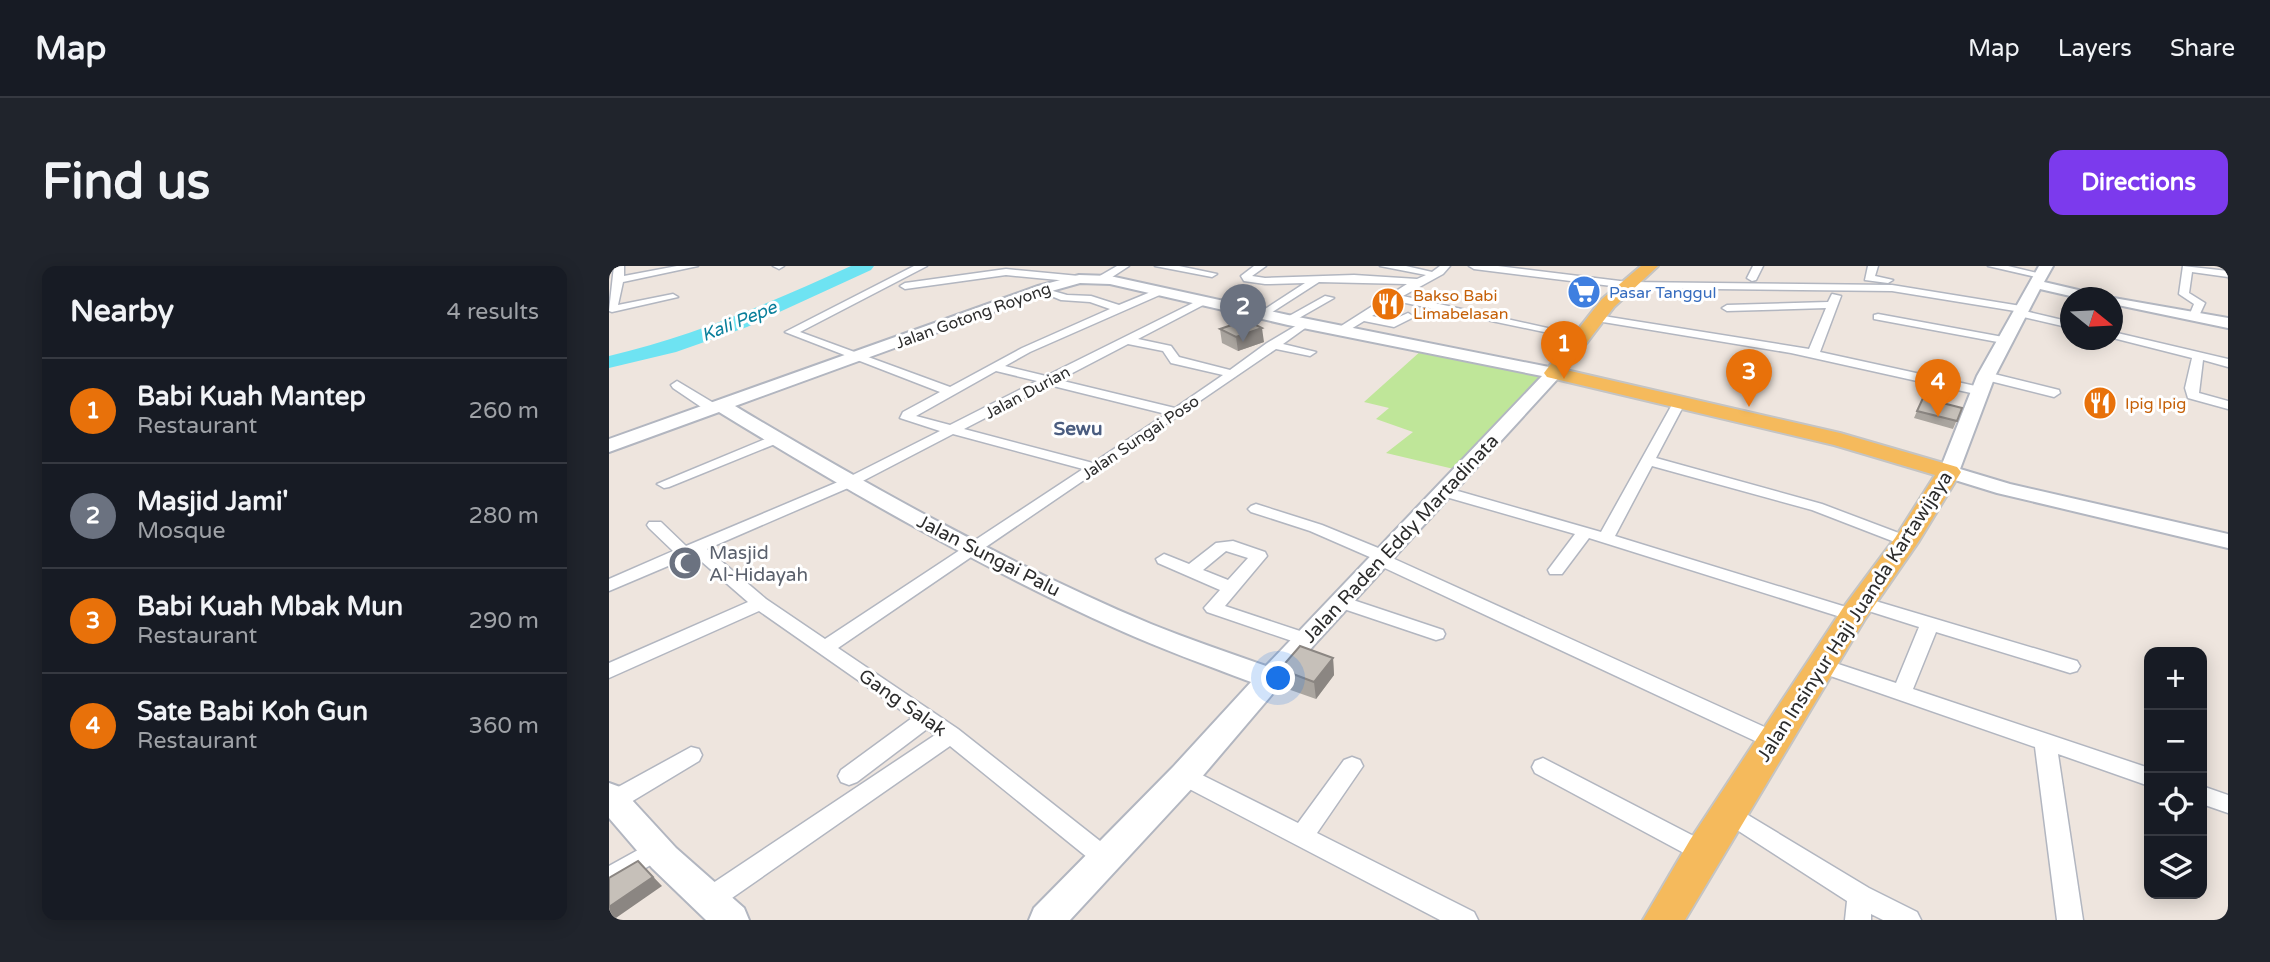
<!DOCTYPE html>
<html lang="en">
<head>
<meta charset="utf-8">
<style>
  :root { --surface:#171b24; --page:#20242c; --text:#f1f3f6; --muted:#9ea1a6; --line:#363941; --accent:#7c3aed }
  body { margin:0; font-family:"Varela Round",sans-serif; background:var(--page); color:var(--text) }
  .controls { position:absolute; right:21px; bottom:21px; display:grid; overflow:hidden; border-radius:14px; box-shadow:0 4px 18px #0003 }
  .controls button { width:63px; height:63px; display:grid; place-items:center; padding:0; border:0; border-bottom:2px solid var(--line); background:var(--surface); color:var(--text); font:35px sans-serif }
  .compass { position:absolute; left:1451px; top:21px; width:63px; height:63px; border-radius:50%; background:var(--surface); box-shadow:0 4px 18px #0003; rotate:108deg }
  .you { position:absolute; left:670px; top:413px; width:24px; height:24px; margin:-18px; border:5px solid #fff; border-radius:50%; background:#1a73e8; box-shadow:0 0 0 10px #1a73e833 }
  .badge { display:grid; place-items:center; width:46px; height:46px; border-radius:50%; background:var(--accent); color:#fff; font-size:23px; font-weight:700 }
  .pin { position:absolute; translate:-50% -58px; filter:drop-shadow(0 2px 4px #0008) }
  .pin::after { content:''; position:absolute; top:37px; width:24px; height:21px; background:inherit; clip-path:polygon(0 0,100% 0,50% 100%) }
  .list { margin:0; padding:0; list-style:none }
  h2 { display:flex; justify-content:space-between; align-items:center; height:91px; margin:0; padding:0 28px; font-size:30px }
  h2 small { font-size:23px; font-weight:400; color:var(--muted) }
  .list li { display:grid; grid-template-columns:46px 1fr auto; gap:21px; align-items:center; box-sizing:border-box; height:105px; padding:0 28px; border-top:2px solid var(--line) }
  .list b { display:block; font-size:26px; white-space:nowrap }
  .list p { margin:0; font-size:23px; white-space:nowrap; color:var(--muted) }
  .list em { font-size:23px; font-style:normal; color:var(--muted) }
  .icon { flex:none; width:38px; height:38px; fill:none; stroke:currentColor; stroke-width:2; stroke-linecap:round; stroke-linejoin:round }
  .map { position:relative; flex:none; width:1619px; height:654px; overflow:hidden; border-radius:14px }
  header { display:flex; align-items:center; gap:42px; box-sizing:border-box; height:98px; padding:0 35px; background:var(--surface); border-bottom:2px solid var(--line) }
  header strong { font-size:33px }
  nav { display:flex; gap:38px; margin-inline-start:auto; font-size:24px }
  .intro { display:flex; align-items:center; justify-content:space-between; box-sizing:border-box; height:168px; padding:0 42px }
  h1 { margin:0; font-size:49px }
  .button { padding:18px 32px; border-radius:14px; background:var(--accent); color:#fff; font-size:24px; font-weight:700 }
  main { display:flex; gap:42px; padding:0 42px }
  aside { flex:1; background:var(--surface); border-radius:14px; box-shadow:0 4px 18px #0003 }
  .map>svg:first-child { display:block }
</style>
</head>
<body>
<header>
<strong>Map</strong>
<nav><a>Map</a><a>Layers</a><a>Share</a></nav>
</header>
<div class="intro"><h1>Find us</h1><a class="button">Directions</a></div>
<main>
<aside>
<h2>Nearby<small>4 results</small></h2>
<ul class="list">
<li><span class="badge" style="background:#e8710a">1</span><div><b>Babi Kuah Mantep</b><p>Restaurant</p></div><em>260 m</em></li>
<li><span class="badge" style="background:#6b7280">2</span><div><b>Masjid Jami'</b><p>Mosque</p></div><em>280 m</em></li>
<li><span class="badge" style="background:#e8710a">3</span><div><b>Babi Kuah Mbak Mun</b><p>Restaurant</p></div><em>290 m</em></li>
<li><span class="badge" style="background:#e8710a">4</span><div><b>Sate Babi Koh Gun</b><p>Restaurant</p></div><em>360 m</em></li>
</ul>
</aside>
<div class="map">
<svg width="1619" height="654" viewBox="0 0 1619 654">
  <rect width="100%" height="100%" fill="#eee5de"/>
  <!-- green -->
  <path fill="#bfe699" d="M813,84L935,106L849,204L777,187L804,166L767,153L780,142L755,136Z"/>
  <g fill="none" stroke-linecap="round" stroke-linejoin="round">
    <!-- river -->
    <path fill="#6ee3f2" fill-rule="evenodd" d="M242,0H265L262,4L138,61L67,86L0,102V90C88,69 160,37 242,0Z"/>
    <defs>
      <path id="street" d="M5,0H15V10L68,0H89L14,16L9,39L64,28L69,31L3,46L0,45Z
        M164,0H175L170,3Z
        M305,0H318L191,66L341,121L413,82L501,43L481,36L452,34L430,25V21L458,29L482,30L510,39L549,23L553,24V28L421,86L396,100L437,110L594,32L598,33V37L529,73L562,80L570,91L621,104L658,77L695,55L699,56V60L674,78L707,86L701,90L667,83L229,382L349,463L505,586L509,593L505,600L497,603L489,600L341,480L110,641L101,644L92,641L89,633L92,625L326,469L318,463L248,516L240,519L232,516L229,510L232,504L303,452L150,345L0,412V397L139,336L85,289L0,325V313L64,285L40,262L38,259L40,256H52L77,280L236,213L331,165L291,152L294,146L331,126L176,66ZM519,78L554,85L562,97L614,109L566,142L450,114ZM387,105L428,115L341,159L307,150ZM440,119L557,148L484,197L355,163ZM344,168L474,203L216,373L157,333L98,283L246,219Z
        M508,0H520L497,15H489V11Z
        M546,0H570L608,8L603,11Z
        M645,0H657L643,10L656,12L745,9L808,13L817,9L771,0H797L823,6L831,0H841L834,8L794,30L979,71L973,74L787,35L763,50L783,54L799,47L804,50L803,52L785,61L755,55L737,66H729V62L798,18L710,16L654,52L649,49L650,47L696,17L656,18L635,15L632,10Z
        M860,0H889L1019,16L1283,19L1412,40L1416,41V45L1462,56V62L1406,49V45L1283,25L1019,22L865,3Z
        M1144,0H1154L1147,14L1143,15L1138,12Z
        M1259,0H1269L1266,10L1284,14L1279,17L1256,14Z
        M1379,0H1399L1436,9L1431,12Z
        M1574,0L1619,5V11L1583,6L1580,27L1596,37L1589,52L1585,53L1580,50L1585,38L1570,28Z
        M397,3L470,10L475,13L470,16L397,9L296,23L291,20L296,17Z
        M1223,28L1232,30L1211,86L1371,121L1377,125L1371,129L1182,87L988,55L983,52L988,49L1200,83L1217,42L1118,45L1113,42L1118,39L1219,36Z
        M716,30L725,32L683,56L673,54Z
        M1269,48L1394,71L1400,74L1394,77L1265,53V49Z
        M1504,66L1619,93V101L1594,94L1590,127L1619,135V143L1579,132L1576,122L1583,92L1504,72Z
        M1377,106L1450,124L1451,127L1445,131L1373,113V107Z
        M68,115L108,139V145H98L64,122L62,119Z
        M1071,131L1077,135L1047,192L1213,238L1303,272L1305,275L1303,278H1291L1203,244L1043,200L1006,270L1250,345L1253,349L1250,353H1238L980,272L953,308H941L939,304L966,268L830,229L827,226L835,221L992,266L1065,135Z
        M166,169L173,173L171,176L60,221L55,222L48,218Z
        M647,238L713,259L779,286L781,291L1173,469L1177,475L1173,481L1166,483L1159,481L765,297L763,292L701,265L642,246L639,243L642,240Z
        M624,275L656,286L658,290L616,340L703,369L705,373L703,377H689L598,346L595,342L611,324L549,297L547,293L555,288L580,298L607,277ZM617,285L639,292L619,314L594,304Z
        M732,330L834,364L836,368L834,372L827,374L726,340L723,336L726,332Z
        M1253,331L1468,395L1471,400L1468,405L1461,407L1327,366L1304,423L1540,502V520L1449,488L1474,654H1448L1426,481L1207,405L1204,400L1207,395L1214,393L1287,417L1310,361L1247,341L1244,337L1247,333Z
        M82,481L90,483L93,489L90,495L12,542L0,543V526Z
        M743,491L751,494L754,500L708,567L865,646L869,654H831L567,516L564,510L567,504L575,501L583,504L689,557L735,494Z
        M934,492L1102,579L1106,586L1102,593L1094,596L1086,593L926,507L923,501L926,495Z
        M1593,520L1619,529V547L1593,538Z
        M1119,537L1260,622L1308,646L1312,654H1274L1262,648V654H1236L1238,635L1111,553L1108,546L1111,539Z
        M47,574L55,577L59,584L55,591L0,624V600Z"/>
      <path id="secondary" d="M1430,0H1444L1435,16L1499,31L1619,52V62L1504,38V32H1470L1431,23L1386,110L1351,203L1401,218L1619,268V282L1388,227L1333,210L1330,206L1368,110Z
        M470,9L501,10L679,49L945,102L954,107L705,379L586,519L461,654H420L425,642L564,501L642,416C597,399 552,383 508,363C370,301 239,225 110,146L0,186V173L429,20ZM471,17L501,18L679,59L933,110L657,400C618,386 579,373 542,358C397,297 260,220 126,140L439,26Z
        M0,517L11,521L67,582L135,642L140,654H97L43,602L0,552Z"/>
      <path id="primary" d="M1032,0H1049L1005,41L957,104L1231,167L1348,201L1352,206L1310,275L1256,353L1076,654H1034L1081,574L1234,342L1286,272L1326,209L1225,179L938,111L935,107L938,103L993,33Z"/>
    </defs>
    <!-- street casing -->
    <use href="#street" stroke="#b2b6c0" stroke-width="3"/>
    <!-- secondary casing -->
    <use href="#secondary" stroke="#b2b6c0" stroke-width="4"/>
    <!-- primary casing -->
    <use href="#primary" stroke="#c4c4c4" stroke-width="4"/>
    <!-- street -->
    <use href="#street" fill="#fff" fill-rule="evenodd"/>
    <!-- secondary -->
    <use href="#secondary" fill="#fff" fill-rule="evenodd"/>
    <!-- primary -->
    <use href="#primary" fill="#f5ba5c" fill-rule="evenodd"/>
  </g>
  <!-- wall -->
  <path fill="#aaa59f" d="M611,63L655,76L629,85L613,77Z
    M1353,142L1344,163L1305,152L1308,145Z
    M724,392L725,409L707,433L673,421L671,403Z"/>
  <!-- shaded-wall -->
  <path fill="#8b8682" d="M653,62L655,76L629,85L627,71Z
    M724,392L725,409L707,433L705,416Z
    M29,595L53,620L4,654H0V641Z"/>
  <!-- building -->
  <path fill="#c6c0b9" stroke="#8b8682" stroke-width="2" d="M637,54L653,62L627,71L611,63Z
    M1314,132L1353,142L1348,155L1308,145Z
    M691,380L724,392L705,416L671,403Z
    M29,595L44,611L0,641V612Z"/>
  <!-- icons -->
  <defs>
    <symbol id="supermarket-disc" viewBox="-11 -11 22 22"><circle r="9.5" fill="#3f7fe0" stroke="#fff"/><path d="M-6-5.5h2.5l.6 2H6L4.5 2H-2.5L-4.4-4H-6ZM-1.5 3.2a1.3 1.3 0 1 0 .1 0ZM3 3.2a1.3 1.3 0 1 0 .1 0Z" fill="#fff"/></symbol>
    <symbol id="restaurant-disc" viewBox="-11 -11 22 22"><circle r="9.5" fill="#e8710a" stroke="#fff"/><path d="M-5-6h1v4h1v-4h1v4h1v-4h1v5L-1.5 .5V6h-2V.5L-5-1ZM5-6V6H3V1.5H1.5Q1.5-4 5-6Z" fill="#fff"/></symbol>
    <symbol id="mosque-disc" viewBox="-11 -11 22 22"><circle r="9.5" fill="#6b7280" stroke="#fff"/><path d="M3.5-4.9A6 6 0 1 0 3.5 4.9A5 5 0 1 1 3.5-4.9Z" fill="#fff"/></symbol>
  </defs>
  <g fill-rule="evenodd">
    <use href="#supermarket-disc" x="956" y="7" width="38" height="38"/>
    <use href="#restaurant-disc" x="760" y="19" width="38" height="38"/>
    <use href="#restaurant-disc" x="1472" y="118" width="38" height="38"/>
    <use href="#mosque-disc" x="57" y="278" width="38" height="38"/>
  </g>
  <g text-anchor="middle" stroke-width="6" stroke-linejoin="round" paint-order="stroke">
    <!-- far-shop labels -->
    <g font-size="16" fill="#366cbe" stroke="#fff" text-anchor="start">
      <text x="1000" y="32">Pasar Tanggul</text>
    </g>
    <!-- far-food labels -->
    <g font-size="16" fill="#c56008" stroke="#fff" text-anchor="start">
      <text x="804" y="35">Bakso Babi<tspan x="804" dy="18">Limabelasan</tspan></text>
      <text x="1516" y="143">Ipig Ipig</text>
    </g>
    <!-- far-street labels -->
    <g font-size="16" fill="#2c2c2c" stroke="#fff">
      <text transform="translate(364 49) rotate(-20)" y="6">Jalan Gotong Royong</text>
      <text transform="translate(418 126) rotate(-28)" y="6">Jalan Durian</text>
      <text transform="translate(531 171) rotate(-34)" y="6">Jalan Sungai Poso</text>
    </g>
    <!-- far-water labels -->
    <g font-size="18" font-style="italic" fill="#097f9b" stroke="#fff">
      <text transform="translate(130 55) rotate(-22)" y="6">Kali Pepe</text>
    </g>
    <!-- far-quarter labels -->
    <g font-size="19" font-weight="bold" fill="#4a5c7f" stroke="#fff">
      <text x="469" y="169">Sewu</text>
    </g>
    <!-- street labels -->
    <g font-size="19" fill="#2c2c2c" stroke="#fff">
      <text transform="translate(791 272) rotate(-47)" y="7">Jalan Raden Eddy Martadinata</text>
      <text transform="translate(380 289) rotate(27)" y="7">Jalan Sungai Palu</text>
      <text transform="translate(1245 350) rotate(-57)" y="7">Jalan Insinyur Haji Juanda Kartawijaya</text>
      <text transform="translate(294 436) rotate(35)" y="7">Gang Salak</text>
    </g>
    <!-- worship labels -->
    <g font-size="19" fill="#5b616d" stroke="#fff" text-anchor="start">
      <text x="100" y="293">Masjid<tspan x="100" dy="22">Al-Hidayah</tspan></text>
    </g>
  </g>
</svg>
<div class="controls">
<button>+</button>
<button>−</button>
<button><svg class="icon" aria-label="locate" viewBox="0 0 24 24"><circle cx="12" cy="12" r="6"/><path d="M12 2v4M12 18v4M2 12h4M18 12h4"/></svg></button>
<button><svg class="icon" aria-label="layers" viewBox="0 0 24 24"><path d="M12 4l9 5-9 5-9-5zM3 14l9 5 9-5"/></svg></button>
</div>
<svg class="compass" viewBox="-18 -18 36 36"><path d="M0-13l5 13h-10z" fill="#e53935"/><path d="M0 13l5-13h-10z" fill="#9ea1a6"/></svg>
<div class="you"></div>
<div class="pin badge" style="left:955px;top:113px;background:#e8710a">1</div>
<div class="pin badge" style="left:634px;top:76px;background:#6b7280">2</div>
<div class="pin badge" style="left:1140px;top:141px;background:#e8710a">3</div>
<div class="pin badge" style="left:1329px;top:151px;background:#e8710a">4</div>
</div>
</main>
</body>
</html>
